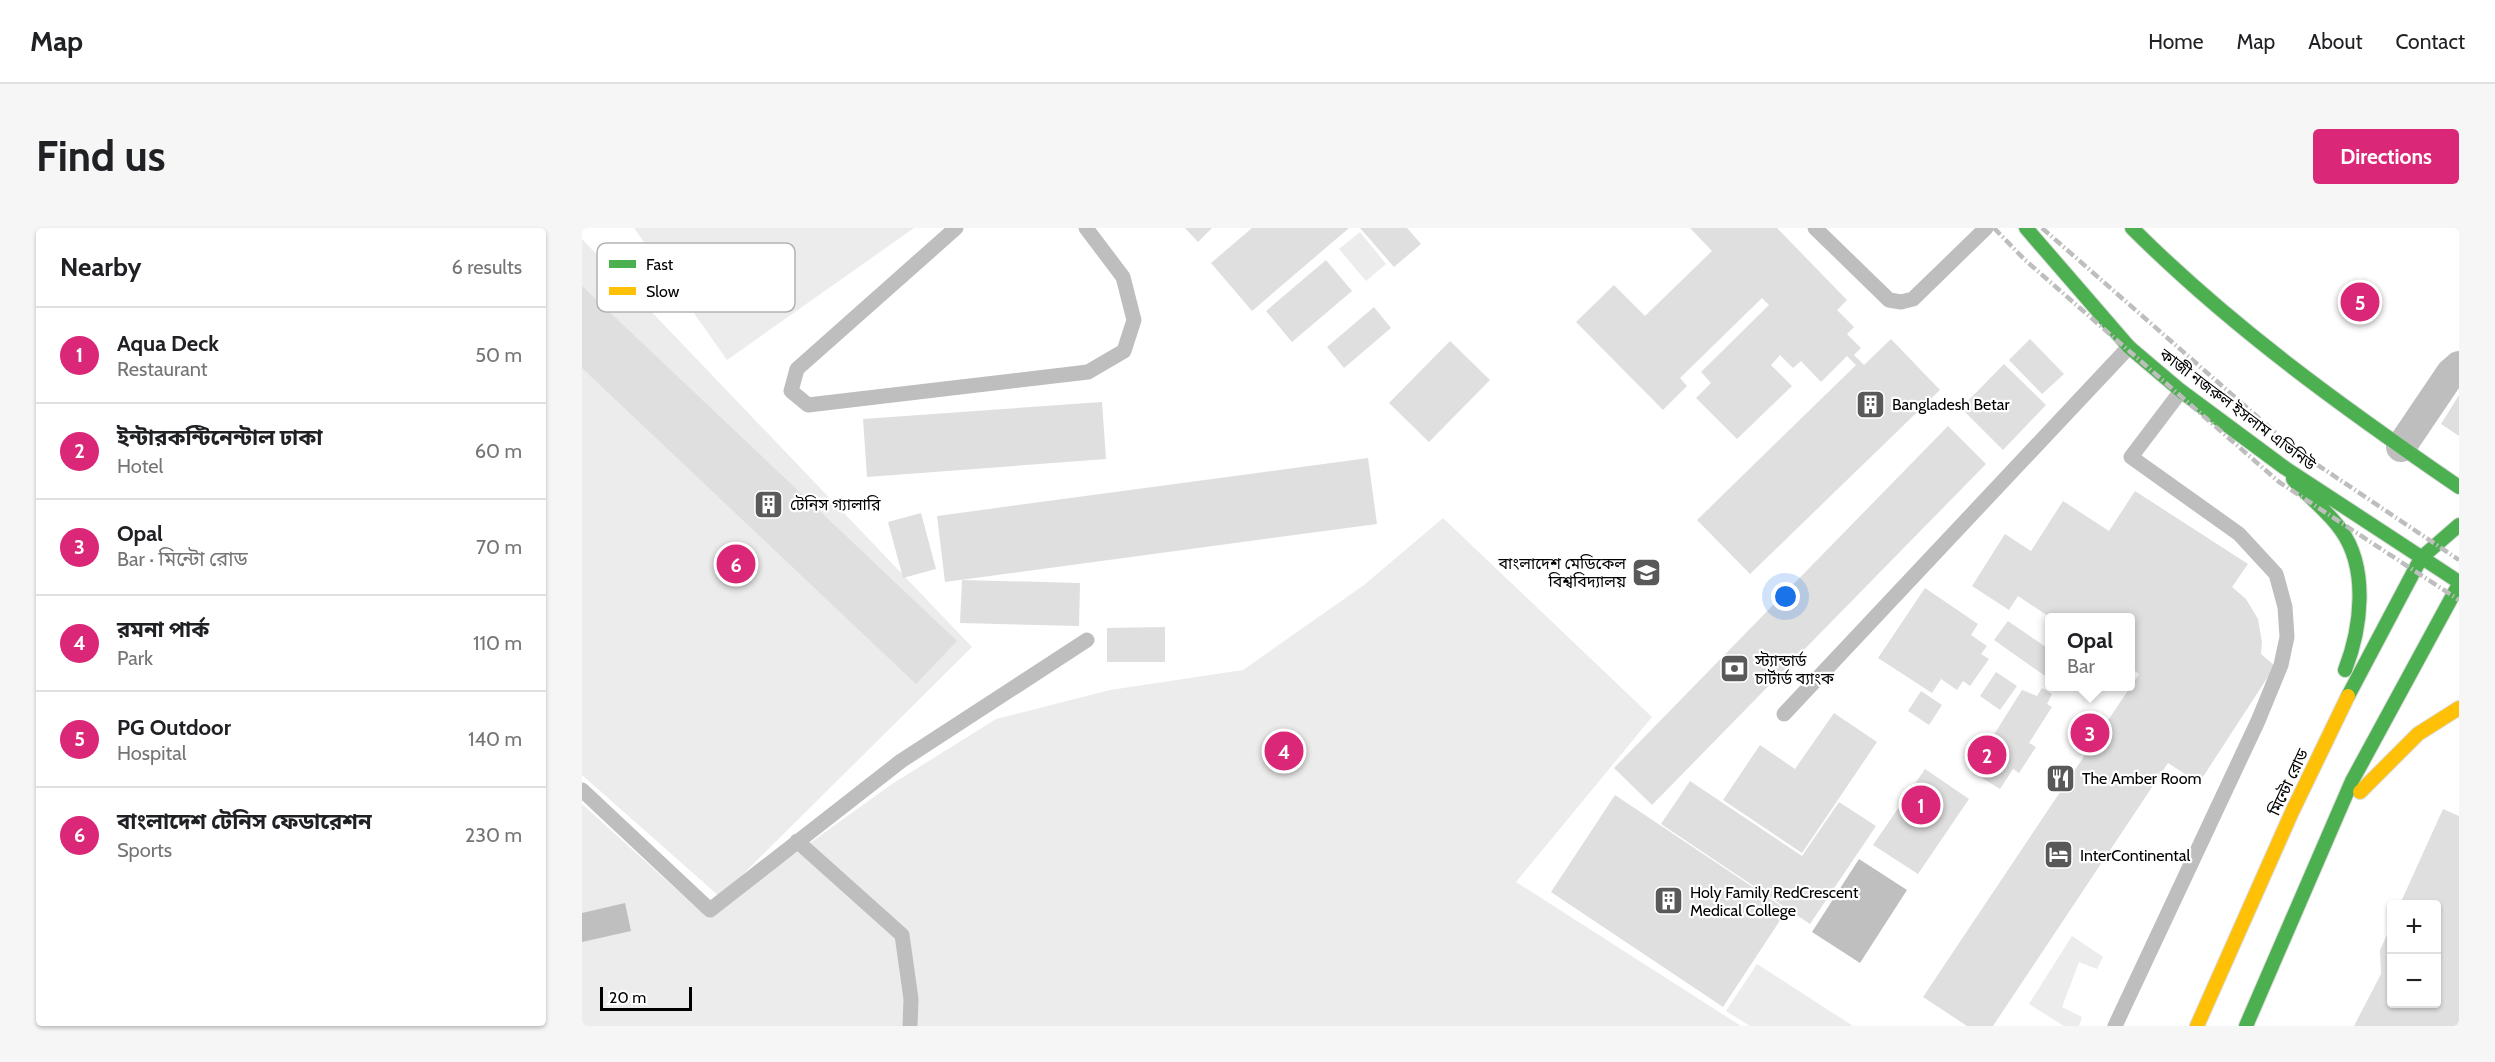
<!DOCTYPE html>
<html lang="en">
<head>
<meta charset="utf-8">
<style>
  :root { --surface:#fff; --page:#f6f6f6; --text:#202124; --muted:#757577; --line:#e0e0e0; --accent:#db2777 }
  body { margin:0; font-family:Cabin,"Noto Sans Bengali",sans-serif; background:var(--page); color:var(--text) }
  .controls { position:absolute; right:18px; bottom:18px; display:grid; overflow:hidden; border-radius:6px; box-shadow:0 2px 4px #0004 }
  .controls button { width:54px; height:54px; display:grid; place-items:center; padding:0; border:0; border-bottom:2px solid var(--line); background:var(--surface); color:var(--text); font:30px sans-serif }
  .scale { position:absolute; left:18px; bottom:15px; width:92px; box-sizing:border-box; padding-left:6px; border:3px solid #000; border-top:0; font-size:16px; line-height:21px; white-space:nowrap; color:#000; -webkit-text-stroke:4px #fff; paint-order:stroke }
  .you { position:absolute; left:1204px; top:369px; width:21px; height:21px; margin:-15px; border:4px solid #fff; border-radius:50%; background:#1a73e8; box-shadow:0 0 0 9px #1a73e833 }
  .badge { display:grid; place-items:center; width:39px; height:39px; border-radius:50%; background:var(--accent); color:#fff; font-size:20px; font-weight:700 }
  .pin { position:absolute; translate:-50% -50%; border:3px solid #fff; box-shadow:0 2px 6px #0006 }
  .popup { position:absolute; left:1463px; top:385px; width:90px; height:78px; box-sizing:border-box; display:grid; place-content:center; border-radius:6px; background:var(--surface); filter:drop-shadow(0 2px 4px #0005); font-size:20px; white-space:nowrap; color:var(--muted) }
  .popup b { font-size:22px; color:var(--text) }
  .popup::after { content:''; position:absolute; left:50%; top:100%; margin-left:-12px; border:12px solid transparent; border-top-color:var(--surface) }
  .list { margin:0; padding:0; list-style:none }
  h2 { display:flex; justify-content:space-between; align-items:center; height:78px; margin:0; padding:0 24px; font-size:26px }
  h2 small { font-size:20px; font-weight:400; color:var(--muted) }
  .list li { display:grid; grid-template-columns:39px 1fr auto; gap:18px; align-items:center; box-sizing:border-box; height:96px; padding:0 24px; border-top:2px solid var(--line) }
  .list b { display:block; font-size:22px; white-space:nowrap }
  .list p { margin:0; font-size:20px; white-space:nowrap; color:var(--muted) }
  .list em { font-size:20px; font-style:normal; color:var(--muted) }
  .map { position:relative; flex:none; width:1877px; height:798px; overflow:hidden; border-radius:6px }
  header { display:flex; align-items:center; gap:36px; box-sizing:border-box; height:84px; padding:0 30px; background:var(--surface); border-bottom:2px solid var(--line) }
  header strong { font-size:28px }
  nav { display:flex; gap:33px; margin-inline-start:auto; font-size:21px }
  .intro { display:flex; align-items:center; justify-content:space-between; box-sizing:border-box; height:144px; padding:0 36px }
  h1 { margin:0; font-size:42px }
  .button { padding:15px 27px; border-radius:6px; background:var(--accent); color:#fff; font-size:21px; font-weight:700 }
  main { display:flex; gap:36px; padding:0 36px }
  aside { flex:1; background:var(--surface); border-radius:6px; box-shadow:0 2px 4px #0004 }
  .map>svg:first-child { display:block }
</style>
</head>
<body>
<header>
<strong>Map</strong>
<nav><a>Home</a><a>Map</a><a>About</a><a>Contact</a></nav>
</header>
<div class="intro"><h1>Find us</h1><a class="button">Directions</a></div>
<main>
<aside>
<h2>Nearby<small>6 results</small></h2>
<ul class="list">
<li><span class="badge">1</span><div><b>Aqua Deck</b><p>Restaurant</p></div><em>50 m</em></li>
<li><span class="badge">2</span><div><b>ইন্টারকন্টিনেন্টাল ঢাকা</b><p>Hotel</p></div><em>60 m</em></li>
<li><span class="badge">3</span><div><b>Opal</b><p>Bar · মিন্টো রোড</p></div><em>70 m</em></li>
<li><span class="badge">4</span><div><b>রমনা পার্ক</b><p>Park</p></div><em>110 m</em></li>
<li><span class="badge">5</span><div><b>PG Outdoor</b><p>Hospital</p></div><em>140 m</em></li>
<li><span class="badge">6</span><div><b>বাংলাদেশ টেনিস ফেডারেশন</b><p>Sports</p></div><em>230 m</em></li>
</ul>
</aside>
<div class="map">
<svg width="1877" height="798" viewBox="0 0 1877 798">
  <rect width="100%" height="100%" fill="#fff"/>
  <!-- green -->
  <path fill="#ececec" d="M52,0H332L145,132Z
    M778,4L804,36L784,53L757,21Z
    M0,11L390,419L138,669L0,547Z
    M861,290L1070,489L934,654L1159,798H0V576L125,689L310,556L414,491L528,462L661,442L782,357Z
    M1490,708L1521,729L1515,741L1497,734L1480,779L1500,789L1497,798H1482L1447,776Z
    M1175,736L1271,798H1168L1144,783Z"/>
  <!-- water -->
  <path fill="#bfbfbf" d="M1277,631L1325,662L1278,735L1230,704Z
    M43,675L49,703L0,714V685Z"/>
  <!-- building -->
  <path fill="#dfdfdf" d="M603,0H630L616,14Z
    M670,0H767L670,83L629,35Z
    M778,0H825L839,16L812,39Z
    M1108,0H1195L1265,72L1255,82L1272,99L1265,106L1279,120L1272,127L1282,137L1309,111L1358,162L1168,346L1115,292L1274,137L1265,128L1239,154L1219,133L1211,140L1198,127L1189,137L1210,158L1155,211L1114,170L1129,155L1119,144L1187,77L1180,70L1098,150L1105,158L1081,182L994,94L1032,57L1063,88L1130,23Z
    M744,32L770,63L710,114L684,83Z
    M0,58L375,413L334,456L0,140Z
    M792,79L809,100L762,140L745,119Z
    M1448,111L1482,146L1460,166L1427,132Z
    M868,113L908,152L847,214L807,175Z
    M1422,136L1464,177L1421,222L1379,180Z
    M1877,167V208L1859,196Z
    M520,174L524,231L285,249L281,191Z
    M1366,198L1404,236L1070,577L1032,540Z
    M786,230L795,296L363,354L355,288Z
    M1553,263L1666,336L1650,359L1664,371L1676,391L1680,414L1679,426L1693,438L1617,555L1586,535L1411,798H1385L1341,769L1557,446L1549,440V390H1469L1436,368L1427,382L1390,358L1423,306L1449,323L1481,273L1527,303Z
    M339,285L354,341L321,350L306,294Z
    M380,352L498,355L497,398L378,395Z
    M1343,360L1396,396L1389,407L1405,418L1399,426L1407,431L1388,458L1381,453L1375,462L1359,451L1350,465L1296,430Z
    M1426,393L1468,422L1466,450L1412,412Z
    M583,399V434H525V400Z
    M1414,444L1435,458L1418,482L1398,468Z
    M1460,460L1470,466L1465,476L1470,479L1447,515L1454,519L1437,545L1431,541L1418,561L1389,543L1440,462L1455,468Z
    M1339,463L1360,477L1347,497L1326,483Z
    M1252,485L1295,514L1220,625L1141,572L1178,517L1213,541Z
    M1343,541L1387,571L1336,646L1291,617Z
    M1108,553L1220,628L1257,574L1294,598L1228,696L1079,596Z
    M1033,567L1205,682L1141,779L969,664Z
    M1861,581L1877,588V798H1772L1799,746L1798,722L1810,696V776H1854V676H1818Z"/>
  <g fill="none" stroke-linecap="round" stroke-linejoin="round">
    <defs>
      <path id="fast" d="M1444,0L1547,119L1599,163L1703,240L1877,354
        M1550,0C1649,99 1762,180 1877,259
        M1711,251C1726,269 1746,283 1759,302C1787,341 1779,401 1763,442
        M1839,330L1877,297
        M1766,468L1839,330
        M1664,798L1770,553L1877,356"/>
      <path id="slow" d="M1778,564L1836,506L1877,480
        M1615,798L1710,584L1766,468"/>
    </defs>
    <!-- fast casing -->
    <use href="#fast" stroke="#dbdbdb" stroke-width="16"/>
    <!-- slow casing -->
    <use href="#slow" stroke="#dbdbdb" stroke-width="16"/>
    <!-- lane -->
    <path stroke="#bebebe" stroke-width="15" d="M374,0L215,141L209,163L226,177L506,144L542,123L552,92L541,49L504,0
      M1233,0L1307,72L1319,74L1331,71L1404,0
      M1202,486L1547,119
      M0,562L128,682L319,533L505,412
      M215,613L320,707L329,771L328,798
      M1533,798L1676,493L1699,437L1705,409L1703,379L1694,346L1657,306L1549,229L1599,163"/>
    <!-- street -->
    <path stroke="#bebebe" stroke-width="30" d="M1819,219L1869,145L1877,138"/>
    <!-- fast -->
    <use href="#fast" stroke="#4caf50" stroke-width="14"/>
    <!-- slow -->
    <use href="#slow" stroke="#ffc107" stroke-width="14"/>
    <!-- rail -->
    <path stroke="#bebebe" stroke-width="4.5" stroke-dasharray="9 3 1.5 3" stroke-linecap="butt" d="M1412,0L1443,32L1697,254L1877,372
      M1460,0L1712,221L1877,332"/>
  </g>
  <!-- icons -->
  <defs>
    <symbol id="building-square" viewBox="-11 -11 22 22"><rect x="-9" y="-9" width="18" height="18" rx="4" fill="#595959" stroke="#fff"/><path d="M-4-6H4V6H1V3H-1V6H-4ZM-2.5-4.3h1.7v1.8h-1.7ZM.8-4.3h1.7v1.8H.8ZM-2.5-1h1.7V.8h-1.7ZM.8-1h1.7V.8H.8Z" fill="#fff"/></symbol>
    <symbol id="university-square" viewBox="-11 -11 22 22"><rect x="-9" y="-9" width="18" height="18" rx="4" fill="#595959" stroke="#fff"/><path d="M0-5L7-2L0 1L-7-2ZM-4 1L0 2.5L4 1V4Q0 6-4 4Z" fill="#fff"/></symbol>
    <symbol id="bank-square" viewBox="-11 -11 22 22"><rect x="-9" y="-9" width="18" height="18" rx="4" fill="#595959" stroke="#fff"/><path d="M-6-4H6V4H-6ZM0-2.3a2.3 2.3 0 1 0 0 4.6a2.3 2.3 0 1 0 0-4.6Z" fill="#fff"/></symbol>
    <symbol id="restaurant-square" viewBox="-11 -11 22 22"><rect x="-9" y="-9" width="18" height="18" rx="4" fill="#595959" stroke="#fff"/><path d="M-5-6h1v4h1v-4h1v4h1v-4h1v5L-1.5 .5V6h-2V.5L-5-1ZM5-6V6H3V1.5H1.5Q1.5-4 5-6Z" fill="#fff"/></symbol>
    <symbol id="hotel-square" viewBox="-11 -11 22 22"><rect x="-9" y="-9" width="18" height="18" rx="4" fill="#595959" stroke="#fff"/><path d="M-6-4.5h1.5V1H6V5H4.5V3h-9V5H-6ZM-4 0a1.8 1.8 0 1 1 3.6 0ZM.5 0V-2.5h3Q6-2.5 6 0Z" fill="#fff"/></symbol>
  </defs>
  <g fill-rule="evenodd">
    <use href="#building-square" x="1272" y="160" width="33" height="33"/>
    <use href="#building-square" x="170" y="260" width="33" height="33"/>
    <use href="#university-square" x="1048" y="328" width="33" height="33"/>
    <use href="#bank-square" x="1136" y="424" width="33" height="33"/>
    <use href="#restaurant-square" x="1462" y="534" width="33" height="33"/>
    <use href="#hotel-square" x="1460" y="610" width="33" height="33"/>
    <use href="#building-square" x="1070" y="656" width="33" height="33"/>
  </g>
  <g text-anchor="middle" stroke-width="4.5" stroke-linejoin="round" paint-order="stroke">
    <!-- poi labels -->
    <g font-size="16" fill="#000" stroke="#fff" text-anchor="start">
      <text x="1310" y="182">Bangladesh Betar</text>
      <text x="208" y="282">টেনিস গ্যালারি</text>
      <text x="1044" y="341" text-anchor="end">বাংলাদেশ মেডিকেল<tspan x="1044" dy="18">বিশ্ববিদ্যালয়</tspan></text>
      <text x="1173" y="438">স্ট্যান্ডার্ড<tspan x="1173" dy="18">চার্টার্ড ব্যাংক</tspan></text>
      <text x="1500" y="556">The Amber Room</text>
      <text x="1498" y="633">InterContinental</text>
      <text x="1108" y="670">Holy Family RedCrescent<tspan x="1108" dy="18">Medical College</tspan></text>
    </g>
    <!-- street labels -->
    <g font-size="16" fill="#000" stroke="#fff">
      <text transform="translate(1656 181) rotate(37)" y="6">কাজী নজরুল ইসলাম এভিনিউ</text>
      <text transform="translate(1706 554) rotate(-65)" y="6">মিন্টো রোড</text>
    </g>
  </g>
  <!-- legend -->
  <rect x="15" y="15" width="198" height="69" rx="9" fill="#fff" stroke="#b2b2b2" stroke-width="1.5"/>
  <rect x="27" y="32" width="27" height="8" fill="#4caf50"/>
  <rect x="27" y="59" width="27" height="8" fill="#ffc107"/>
  <g font-size="16" fill="#000">
    <text x="64" y="42">Fast</text>
    <text x="64" y="69">Slow</text>
  </g>
</svg>
<div class="controls">
<button>+</button>
<button>−</button>
</div>
<div class="scale">20 m</div>
<div class="you"></div>
<div class="pin badge" style="left:1339px;top:577px">1</div>
<div class="pin badge" style="left:1405px;top:527px">2</div>
<div class="pin badge" style="left:1508px;top:505px">3</div>
<div class="popup"><b>Opal</b>Bar</div>
<div class="pin badge" style="left:702px;top:523px">4</div>
<div class="pin badge" style="left:1778px;top:74px">5</div>
<div class="pin badge" style="left:154px;top:336px">6</div>
</div>
</main>
</body>
</html>
